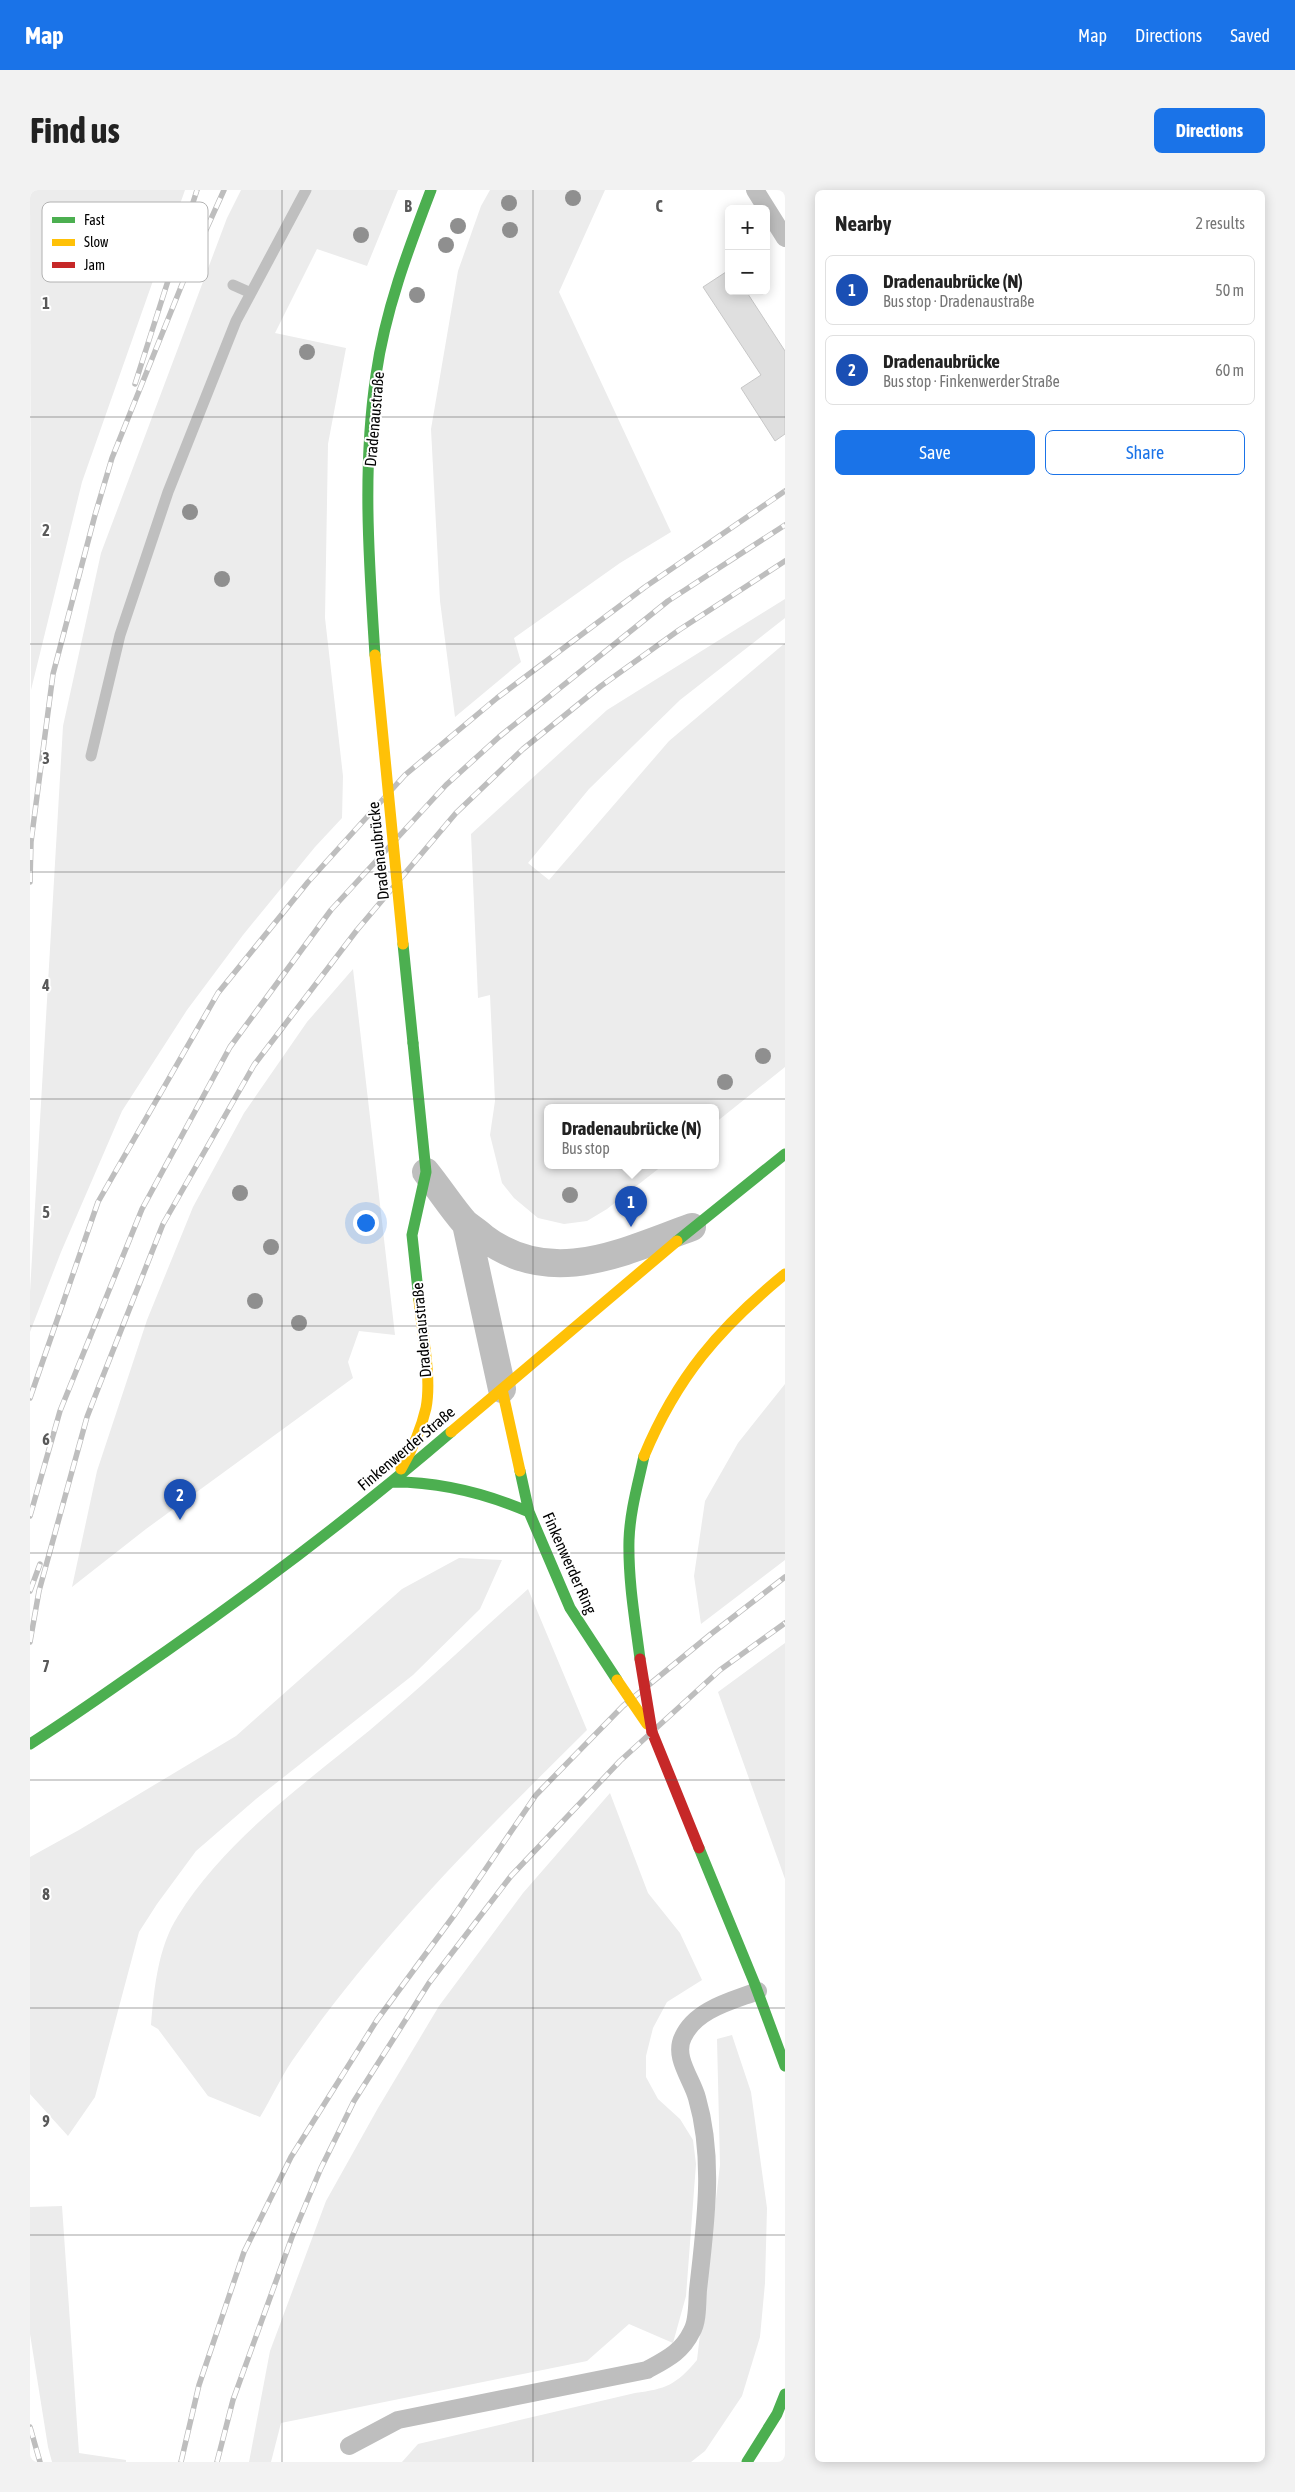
<!DOCTYPE html>
<html lang="en">
<head>
<meta charset="utf-8">
<style>
  :root { --surface:#fff; --page:#f2f2f2; --text:#222; --muted:#767676; --line:#e0e0e0; --accent:#1a73e8 }
  body { margin:0; font-family:"Asap Condensed",sans-serif; background:var(--page); color:var(--text) }
  .controls { position:absolute; right:15px; top:15px; display:grid; overflow:hidden; border-radius:8px; box-shadow:0 2px 12px #0003 }
  .controls button { width:45px; height:45px; display:grid; place-items:center; padding:0; border:0; border-bottom:1px solid var(--line); background:var(--surface); color:var(--text); font:25px sans-serif }
  .you { position:absolute; left:335px; top:1032px; width:18px; height:18px; margin:-12px; border:4px solid #fff; border-radius:50%; background:#1a73e8; box-shadow:0 0 0 8px #1a73e833 }
  .badge { display:grid; place-items:center; width:32px; height:32px; border-radius:50%; background:var(--accent); color:#fff; font-size:16px; font-weight:700 }
  .pin { position:absolute; translate:-50% -41px; filter:drop-shadow(0 1px 2px #0008) }
  .pin::after { content:''; position:absolute; top:26px; width:18px; height:15px; background:inherit; clip-path:polygon(0 0,100% 0,50% 100%) }
  .popup { position:absolute; left:514px; top:914px; width:175px; height:65px; box-sizing:border-box; display:grid; place-content:center; border-radius:8px; background:var(--surface); filter:drop-shadow(0 1px 4px #0005); font-size:16px; white-space:nowrap; color:var(--muted) }
  .popup b { font-size:19px; color:var(--text) }
  .popup::after { content:''; position:absolute; left:50%; top:100%; margin-left:-10px; border:10px solid transparent; border-top-color:var(--surface) }
  .list { margin:0; padding:0; list-style:none }
  h2 { display:flex; justify-content:space-between; align-items:center; height:65px; margin:0; padding:0 20px; font-size:21px }
  h2 small { font-size:16px; font-weight:400; color:var(--muted) }
  .list li { display:grid; grid-template-columns:32px 1fr auto; gap:15px; align-items:center; box-sizing:border-box; height:70px; margin:0 10px 10px; padding:0 10px; border:1px solid var(--line); border-radius:8px }
  .list b { display:block; font-size:19px; white-space:nowrap }
  .list p { margin:0; font-size:16px; white-space:nowrap; color:var(--muted) }
  .list em { font-size:16px; font-style:normal; color:var(--muted) }
  .actions { display:flex; gap:10px; padding:15px 20px }
  .actions a { flex:1; padding:11px 0; border:1px solid var(--accent); border-radius:8px; text-align:center; font-size:18px; color:var(--accent) }
  .actions .main { background:var(--accent); color:#fff }
  .map { position:relative; flex:none; width:755px; height:2272px; overflow:hidden; border-radius:8px }
  header { display:flex; align-items:center; gap:30px; box-sizing:border-box; height:70px; padding:0 25px; background:var(--accent); color:#fff }
  header strong { font-size:24px }
  nav { display:flex; gap:28px; margin-inline-start:auto; font-size:18px }
  .intro { display:flex; align-items:center; justify-content:space-between; box-sizing:border-box; height:120px; padding:0 30px }
  h1 { margin:0; font-size:35px }
  .button { padding:12px 22px; border-radius:8px; background:var(--accent); color:#fff; font-size:18px; font-weight:700 }
  main { display:flex; gap:30px; padding:0 30px }
  aside { flex:1; background:var(--surface); border-radius:8px; box-shadow:0 2px 12px #0003 }
  .map>svg:first-child { display:block }
</style>
</head>
<body>
<header>
<strong>Map</strong>
<nav><a>Map</a><a>Directions</a><a>Saved</a></nav>
</header>
<div class="intro"><h1>Find us</h1><a class="button">Directions</a></div>
<main>
<div class="map">
<svg width="755" height="2272" viewBox="0 0 755 2272">
  <rect width="100%" height="100%" fill="#fff"/>
  <!-- green -->
  <path fill="#ececec" d="M0,0H155L52,292L1,500Z
    M211,0H368L337,76L287,59L245,143L316,158L298,254L295,428L313,586L312,628L285,657L213,745L157,820L92,921L31,1062L0,1142V1102L33,536L71,363L197,28Z
    M460,0H575L529,102L641,342L590,373L484,448L491,472L425,527L410,411L401,239L428,81L451,16Z
    M755,409V428L650,510L559,599L498,673L519,690L639,551L755,453V877L685,933V918H517V976H632L577,1019L557,1031L534,1034L508,1028L484,1008L472,993L460,945L465,911L460,805L448,808L441,644L577,520Z
    M323,779L365,1145L329,1141L318,1172L323,1188L116,1339L42,1397L67,1281L117,1130L163,1017L214,923L277,832Z
    M755,1194V1370L671,1434L664,1386L675,1311L708,1253Z
    M429,1368L472,1370L450,1419L383,1485L226,1609L166,1661L127,1714L109,1742L65,1907L38,1946L0,1904V1667L49,1640L206,1546L372,1399Z
    M498,1399L557,1540C452,1644 346,1749 262,1871C250,1889 241,1909 230,1927L178,1906L128,1839L121,1835C124,1799 128,1757 148,1726C194,1651 273,1595 340,1540C394,1495 445,1446 498,1399Z
    M755,1453V1689L688,1502Z
    M580,1603L618,1703L650,1743L672,1790L637,1812L623,1838L616,1866V1887L628,1909L650,1929L663,1950L666,1974L656,2106L643,2153L599,2134L557,2171L251,2233L241,2272H219L240,2161L296,2011L348,1918L409,1816L493,1703Z
    M702,1845L721,1902L737,2018L735,2093L730,2147L712,2206L675,2261L661,2272H372L388,2254L605,2203C636,2199 646,2195 667,2170L690,1975L687,1849Z
    M32,2016L49,2263L96,2270V2272H22L18,2257L0,2144V2017Z"/>
  <g fill="none" stroke-linecap="round" stroke-linejoin="round">
    <!-- stream -->
    <path stroke="#bfbfbf" stroke-width="11" d="M203,95L221,103
      M61,566L90,445L138,302L206,131L276,0"/>
  </g>
  <!-- building -->
  <path fill="#dfdfdf" stroke="#c7c7c7" d="M699,80V101H716L755,161V244L745,251L711,198L731,185L673,97Z"/>
  <g fill="none" stroke-linecap="round" stroke-linejoin="round">
    <!-- lane -->
    <path stroke="#bebebe" stroke-width="18" d="M725,0L755,48
      M319,2256L368,2230L617,2180C637,2169 652,2162 662,2141C668,2131 667,2112 668,2100C675,2037 685,1970 667,1908C662,1889 643,1867 653,1847C666,1819 702,1811 728,1801"/>
    <!-- street -->
    <path stroke="#bebebe" stroke-width="28" d="M396,982C409,998 421,1017 435,1033C441,1038 448,1042 453,1047C521,1099 592,1062 662,1037
      M436,1034L472,1199"/>
    <!-- fast -->
    <path stroke="#4caf50" stroke-width="11" d="M345,465C339,372 332,278 346,185C355,121 378,60 401,0
      M383,853L396,982L382,1045L389,1110
      M647,1051L755,964
      M490,1281L499,1322L540,1418L587,1490
      M363,1292C411,1292 455,1303 499,1322
      M610,1469C605,1430 598,1390 599,1350C600,1321 608,1294 614,1266
      M0,1554C46,1525 90,1493 135,1462C234,1393 330,1320 421,1242
      M669,1658L724,1792L755,1876
      M717,2272L747,2224L755,2204"/>
    <!-- slow -->
    <path stroke="#ffc107" stroke-width="11" d="M472,1199L647,1051
      M421,1242L472,1199L490,1281
      M614,1266C647,1187 689,1138 755,1084
      M371,1279C382,1260 391,1240 396,1218C402,1187 392,1143 389,1110"/>
    <!-- jam -->
    <path stroke="#c62828" stroke-width="11" d="M622,1542L669,1658"/>
    <defs>
      <path id="rail" d="M105,194L167,0
        M0,692L1,652L23,484L65,325L82,268L157,82L194,0
        M0,1208L68,1012L188,803L278,692L375,585L467,508L615,397L755,301
        M0,1326L30,1221L112,1019L200,857L301,720L416,595L469,547L638,411L755,335
        M0,1401L10,1374
        M0,1452L9,1401L57,1227L69,1196L133,1034L224,875L327,740L426,623L493,559L571,496L649,440L755,371
        M0,2237L10,2272
        M151,2272L169,2195L214,2062L261,1967L347,1830L425,1724L506,1605L593,1516L681,1444L755,1387
        M187,2272L203,2210L262,2047L291,1978L324,1911L399,1793L481,1686L590,1571L690,1480L755,1433"/>
    </defs>
    <!-- rail casing -->
    <use href="#rail" stroke="#bebebe" stroke-width="5.5"/>
    <!-- rail -->
    <use href="#rail" stroke="#fff" stroke-width="4" stroke-dasharray="11" stroke-linecap="butt"/>
    <!-- fast-bridge -->
    <path stroke="#4caf50" stroke-width="11" d="M373,754L383,853"/>
    <!-- slow-bridge -->
    <path stroke="#ffc107" stroke-width="11" d="M345,465L373,754
      M587,1490L617,1534"/>
    <!-- jam-bridge -->
    <path stroke="#c62828" stroke-width="11" d="M610,1469L622,1542"/>
  </g>
  <!-- trees -->
  <g fill="#8f8f8f">
    <circle cx="543" cy="8" r="8"/>
    <circle cx="479" cy="13" r="8"/>
    <circle cx="428" cy="36" r="8"/>
    <circle cx="480" cy="40" r="8"/>
    <circle cx="331" cy="45" r="8"/>
    <circle cx="416" cy="55" r="8"/>
    <circle cx="387" cy="105" r="8"/>
    <circle cx="277" cy="162" r="8"/>
    <circle cx="160" cy="322" r="8"/>
    <circle cx="192" cy="389" r="8"/>
    <circle cx="733" cy="866" r="8"/>
    <circle cx="695" cy="892" r="8"/>
    <circle cx="210" cy="1003" r="8"/>
    <circle cx="540" cy="1005" r="8"/>
    <circle cx="241" cy="1057" r="8"/>
    <circle cx="225" cy="1111" r="8"/>
    <circle cx="269" cy="1133" r="8"/>
  </g>
  <!-- grid -->
  <path fill="none" stroke="#595959" stroke-width="1" stroke-opacity="0.55" d="M252,0V2272M503,0V2272M0,227H755M0,454H755M0,682H755M0,909H755M0,1136H755M0,1363H755M0,1590H755M0,1818H755M0,2045H755"/>
  <g text-anchor="middle" stroke-width="4" stroke-linejoin="round" paint-order="stroke">
    <!-- street labels -->
    <g font-size="16" fill="#000" stroke="#fff">
      <text transform="translate(344 229) rotate(-85)" y="6">Dradenaustraße</text>
      <text transform="translate(348 661) rotate(-96)" y="6">Dradenaubrücke</text>
      <text transform="translate(391 1140) rotate(-95)" y="6">Dradenaustraße</text>
      <text transform="translate(376 1258) rotate(-40)" y="6">Finkenwerder Straße</text>
      <text transform="translate(540 1373) rotate(66)" y="6">Finkenwerder Ring</text>
    </g>
  </g>
  <!-- legend -->
  <rect x="12" y="12" width="166" height="80" rx="8" fill="#fff" stroke="#b2b2b2" stroke-width="1"/>
  <rect x="22" y="27" width="23" height="6" fill="#4caf50"/>
  <rect x="22" y="49" width="23" height="7" fill="#ffc107"/>
  <rect x="22" y="72" width="23" height="6" fill="#c62828"/>
  <g font-size="14" fill="#000">
    <text x="54" y="35">Fast</text>
    <text x="54" y="57">Slow</text>
    <text x="54" y="80">Jam</text>
  </g>
  <g font-size="16" text-anchor="middle" font-weight="bold" fill="#595959" stroke="#fff" stroke-width="4" stroke-linejoin="round" paint-order="stroke">
    <text x="378" y="22">B</text>
    <text x="629" y="22">C</text>
    <text x="16" y="119">1</text>
    <text x="16" y="346">2</text>
    <text x="16" y="574">3</text>
    <text x="16" y="801">4</text>
    <text x="16" y="1028">5</text>
    <text x="16" y="1255">6</text>
    <text x="16" y="1482">7</text>
    <text x="16" y="1710">8</text>
    <text x="16" y="1937">9</text>
  </g>
</svg>
<div class="controls">
<button>+</button>
<button>−</button>
</div>
<div class="you"></div>
<div class="pin badge" style="left:601px;top:1037px;background:#1a4fb4">1</div>
<div class="popup"><b>Dradenaubrücke (N)</b>Bus stop</div>
<div class="pin badge" style="left:150px;top:1330px;background:#1a4fb4">2</div>
</div>
<aside>
<h2>Nearby<small>2 results</small></h2>
<ul class="list">
<li><span class="badge" style="background:#1a4fb4">1</span><div><b>Dradenaubrücke (N)</b><p>Bus stop · Dradenaustraße</p></div><em>50 m</em></li>
<li><span class="badge" style="background:#1a4fb4">2</span><div><b>Dradenaubrücke</b><p>Bus stop · Finkenwerder Straße</p></div><em>60 m</em></li>
</ul>
<div class="actions"><a class="main">Save</a><a>Share</a></div>
</aside>
</main>
</body>
</html>
